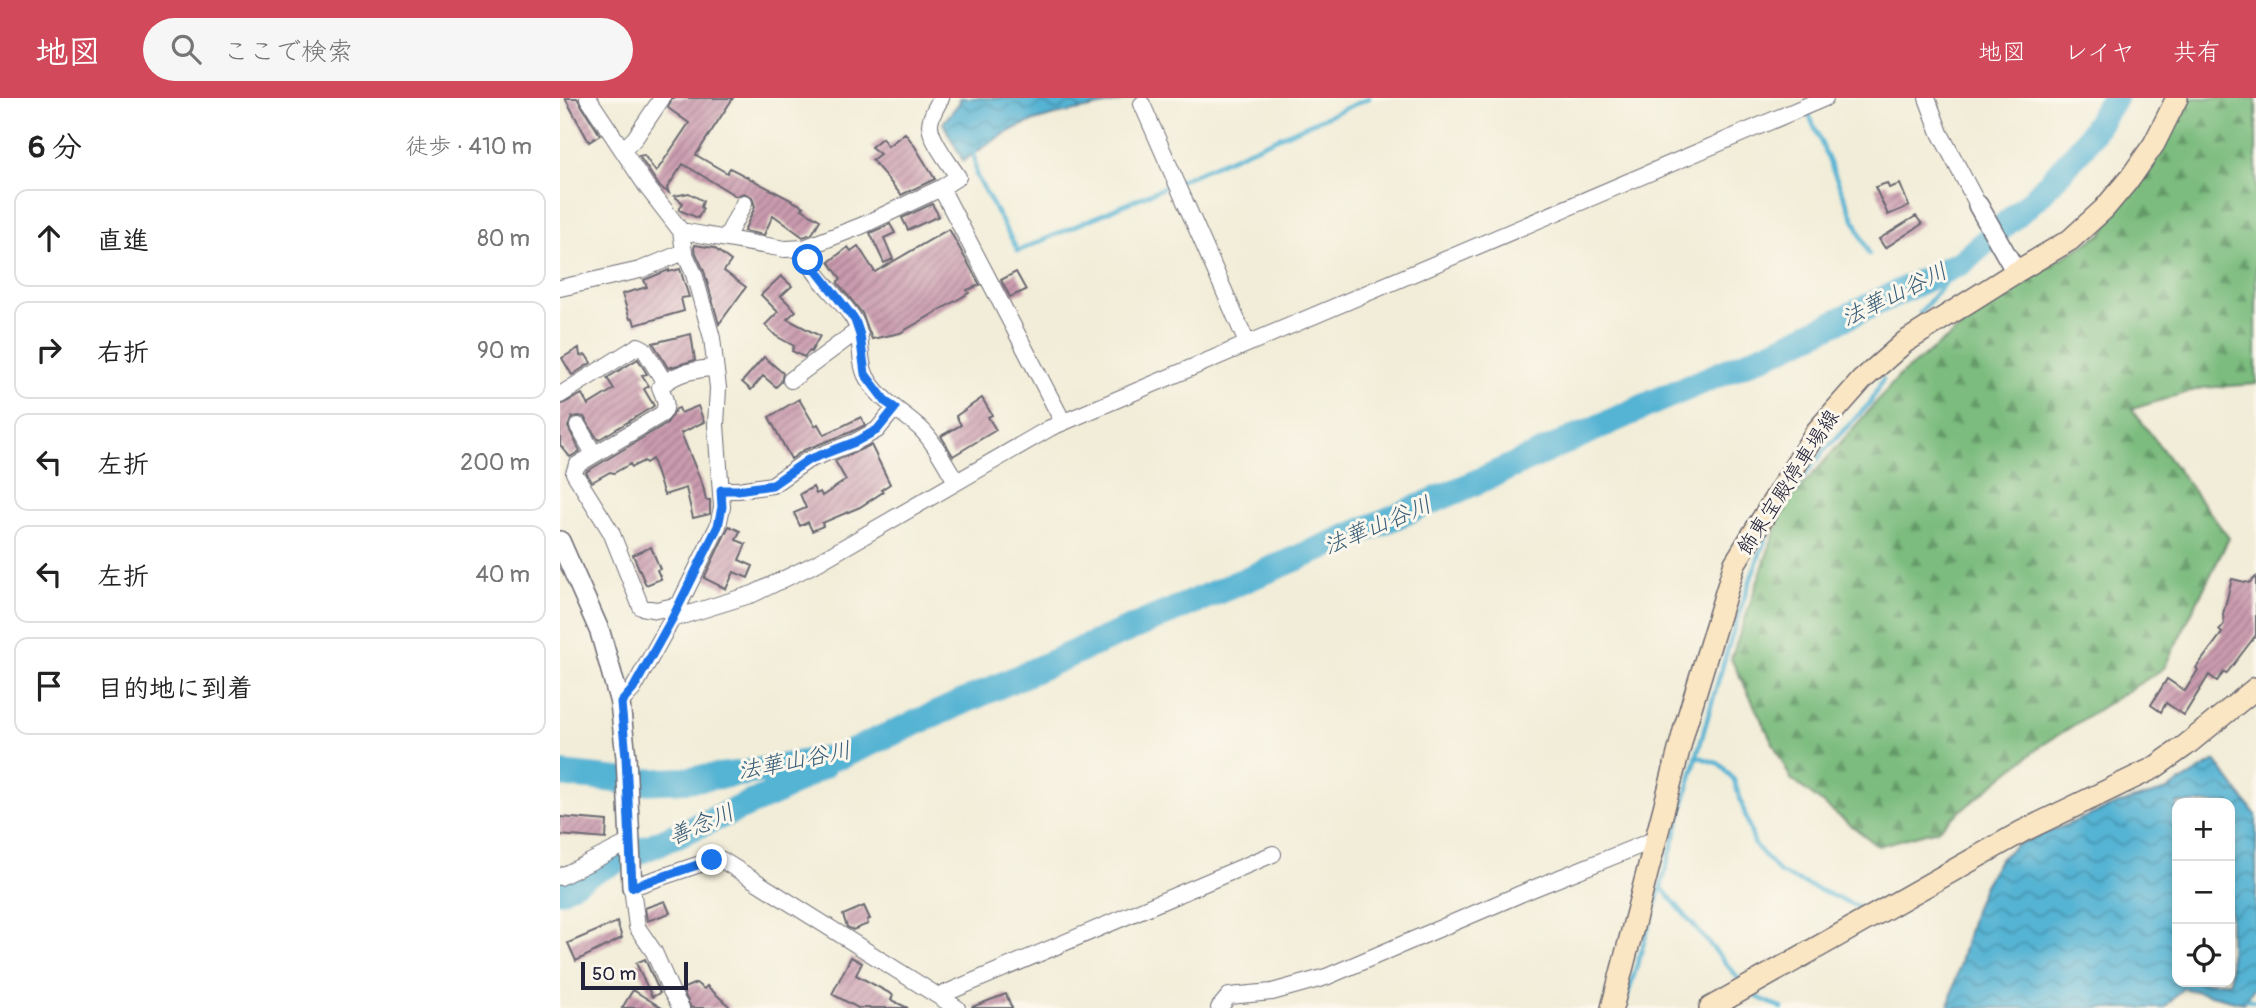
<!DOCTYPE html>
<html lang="ja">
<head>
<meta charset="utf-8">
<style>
  :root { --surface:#fff; --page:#f6f6f6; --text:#222; --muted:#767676; --line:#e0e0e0; --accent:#d1495b }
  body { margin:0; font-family:Pangolin,"Klee One",sans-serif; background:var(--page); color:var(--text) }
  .controls { position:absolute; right:21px; bottom:21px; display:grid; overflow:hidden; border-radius:14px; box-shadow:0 4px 10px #0003 }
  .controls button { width:63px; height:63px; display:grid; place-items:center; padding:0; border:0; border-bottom:2px solid var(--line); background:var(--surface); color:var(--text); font:35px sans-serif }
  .scale { position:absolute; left:21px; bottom:18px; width:107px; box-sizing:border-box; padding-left:7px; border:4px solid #22223b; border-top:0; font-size:19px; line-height:24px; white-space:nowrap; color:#22223b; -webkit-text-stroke:5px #fbf7ec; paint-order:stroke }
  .stop { position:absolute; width:21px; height:21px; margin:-16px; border:5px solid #1a73e8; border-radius:50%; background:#fff }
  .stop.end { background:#1a73e8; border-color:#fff; box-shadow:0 2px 7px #0008 }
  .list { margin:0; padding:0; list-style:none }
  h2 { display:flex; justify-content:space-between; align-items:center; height:91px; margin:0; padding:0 28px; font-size:30px }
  h2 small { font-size:23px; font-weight:400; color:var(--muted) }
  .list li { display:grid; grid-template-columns:46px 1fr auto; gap:21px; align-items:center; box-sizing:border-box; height:98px; margin:0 14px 14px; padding:0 14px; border:2px solid var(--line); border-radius:14px }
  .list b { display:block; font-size:26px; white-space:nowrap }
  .list em { font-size:23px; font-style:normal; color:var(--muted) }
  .icon { flex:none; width:38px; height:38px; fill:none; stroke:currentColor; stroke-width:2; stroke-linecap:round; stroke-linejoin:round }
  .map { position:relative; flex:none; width:1696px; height:910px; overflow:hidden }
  header { display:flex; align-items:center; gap:42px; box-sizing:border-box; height:98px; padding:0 35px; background:var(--accent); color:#fff }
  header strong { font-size:33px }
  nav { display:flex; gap:38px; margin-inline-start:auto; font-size:24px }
  .search { width:490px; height:63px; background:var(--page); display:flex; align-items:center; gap:18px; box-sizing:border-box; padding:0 24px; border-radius:38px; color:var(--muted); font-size:26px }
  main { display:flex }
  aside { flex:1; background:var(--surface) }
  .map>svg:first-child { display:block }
</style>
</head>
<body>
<header>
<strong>地図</strong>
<div class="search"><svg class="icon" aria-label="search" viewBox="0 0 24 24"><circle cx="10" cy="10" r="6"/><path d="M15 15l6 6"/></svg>ここで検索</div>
<nav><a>地図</a><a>レイヤ</a><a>共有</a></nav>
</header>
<main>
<aside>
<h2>6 分<small>徒歩 · 410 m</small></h2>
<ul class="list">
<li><svg class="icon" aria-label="ahead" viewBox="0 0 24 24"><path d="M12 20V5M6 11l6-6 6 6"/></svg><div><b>直進</b></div><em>80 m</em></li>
<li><svg class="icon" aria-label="right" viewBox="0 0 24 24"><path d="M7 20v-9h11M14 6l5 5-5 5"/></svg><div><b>右折</b></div><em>90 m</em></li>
<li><svg class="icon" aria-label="left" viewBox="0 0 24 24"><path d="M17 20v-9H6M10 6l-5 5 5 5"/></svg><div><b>左折</b></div><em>200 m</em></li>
<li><svg class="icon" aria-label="left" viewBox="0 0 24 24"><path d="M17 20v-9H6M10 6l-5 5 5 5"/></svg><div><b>左折</b></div><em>40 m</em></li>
<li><svg class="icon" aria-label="arrive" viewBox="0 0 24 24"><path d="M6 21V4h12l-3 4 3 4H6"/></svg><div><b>目的地に到着</b></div></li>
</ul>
</aside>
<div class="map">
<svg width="1696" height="910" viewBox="0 0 1696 910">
  <defs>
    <pattern id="forest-firs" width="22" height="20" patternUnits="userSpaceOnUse" patternTransform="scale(1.75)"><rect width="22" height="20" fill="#7bbc7e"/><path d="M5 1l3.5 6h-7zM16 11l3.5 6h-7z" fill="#649868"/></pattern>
    <pattern id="water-waves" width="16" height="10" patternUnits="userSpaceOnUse" patternTransform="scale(1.75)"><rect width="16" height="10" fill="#54b3d3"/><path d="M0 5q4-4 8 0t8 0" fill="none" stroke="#4591ac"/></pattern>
    <pattern id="building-hatch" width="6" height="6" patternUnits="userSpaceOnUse" patternTransform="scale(1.75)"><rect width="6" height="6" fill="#ca9bae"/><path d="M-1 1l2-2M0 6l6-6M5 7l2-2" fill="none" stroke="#a47e8f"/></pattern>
  </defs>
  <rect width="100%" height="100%" fill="#fbf7ec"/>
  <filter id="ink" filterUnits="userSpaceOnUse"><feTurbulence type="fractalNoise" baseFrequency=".0143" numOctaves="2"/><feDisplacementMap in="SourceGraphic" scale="14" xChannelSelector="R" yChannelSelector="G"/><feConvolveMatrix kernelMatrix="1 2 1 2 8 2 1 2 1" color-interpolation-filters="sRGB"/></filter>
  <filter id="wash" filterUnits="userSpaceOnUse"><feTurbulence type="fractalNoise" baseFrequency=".00686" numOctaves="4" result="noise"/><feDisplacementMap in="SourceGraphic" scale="28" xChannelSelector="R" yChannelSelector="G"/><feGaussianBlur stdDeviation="1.57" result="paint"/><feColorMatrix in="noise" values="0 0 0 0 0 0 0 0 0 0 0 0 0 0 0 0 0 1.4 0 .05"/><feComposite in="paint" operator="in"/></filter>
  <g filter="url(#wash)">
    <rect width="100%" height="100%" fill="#f2edd8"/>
    <!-- forest -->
    <path fill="url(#forest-firs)" stroke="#4e6f5c" stroke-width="2" d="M1631,0H1696V286L1642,290L1572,311L1669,440L1604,570L1481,648L1377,732L1318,748L1231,681L1171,561L1223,410L1341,276L1450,192L1543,135Z"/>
    <!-- water -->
    <path fill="url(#water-waves)" stroke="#3b6a87" stroke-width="2" fill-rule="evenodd" d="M399,0H573C533,13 488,13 450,33C434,41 418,53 403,63L383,25L400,4Z
      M1655,663L1696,717V887L1683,905L1623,890L1604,910H1388L1414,812L1424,787L1439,762L1456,747L1558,706L1607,692ZM1617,705H1670V884H1617Z"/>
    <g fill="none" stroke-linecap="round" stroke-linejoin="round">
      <!-- stream -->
      <path stroke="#54b3d3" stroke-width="4.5" d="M1247,12L1309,156
        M414,53L416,77L458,153L809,0
        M1360,215L1402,164
        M1225,403L1263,354L1310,305L1323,281
        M1136,658L1160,666L1174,682L1195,747L1220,775L1303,811L1315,805
        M1101,789L1180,882
        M1192,897L1222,910
        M1687,901L1696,903
        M1064,910C1076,869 1089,829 1101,788C1136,665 1165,541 1213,422"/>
      <!-- river -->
      <path stroke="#54b3d3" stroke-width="26" d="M0,676L77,684L125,682L185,675L281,658L536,545L901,391L1094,304L1221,250L1402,164L1479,97L1524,47L1554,0
        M0,792L36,772L219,693L264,667"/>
    </g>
    <g id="blocks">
      <!-- building -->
      <path fill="url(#building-hatch)" d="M5,0H17L40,37L29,44Z
        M112,0H173L136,57L167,75L170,70L244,109L242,111L260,122L252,136L243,139L213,117L204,137L184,133L195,109L192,99L184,95L176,98L123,66L107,90L109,95L100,89L79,58L84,57L96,74L129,25L108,10Z
        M345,35L354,47L375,81L341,97L312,62L320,56L311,49L322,40L328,48Z
        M1327,85L1329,90L1340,86L1349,108L1328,117L1315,89Z
        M129,95L143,103L141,109L143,111L138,120L119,112L123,105L114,98Z
        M372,106L379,118L348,132L342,120Z
        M1356,118L1362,126L1325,150L1319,141Z
        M330,126L335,135L324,140L333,161L324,165L310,135Z
        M389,131L420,187L407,192L409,195L340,235L312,241L302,215L278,185V183L281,181L269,164L288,149L291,153L298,148L315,174Z
        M135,147L154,150L171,163L164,173L186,189L159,226L144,173L134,151Z
        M120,171L129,199L121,200L124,213L75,227L73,220L70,221L62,196L87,189L84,182L109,172V174Z
        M456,174L466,192L450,199L441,182Z
        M221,178L232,188L221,198L236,213L227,221L260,238L251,254L249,253L244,259L232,253L234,248L216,238L205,227L218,214L201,197Z
        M131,236L135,262L108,270L93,245Z
        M19,250L20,258L26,257L31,265L12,277L2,260Z
        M204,259L223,275L221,284L216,289L203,278L191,292L182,284Z
        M78,261L87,276L82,277L89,288L84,291L94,308L38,342L24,319L19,318L12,319L8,329L20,353L10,359L0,347V307L22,296L28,307L54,291L47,280Z
        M422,300L432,317L428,319L436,332L393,358L381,338L401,327L396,318Z
        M239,301L255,328L258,326L264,337L301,319L305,327L291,334L244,352L231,361L209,319Z
        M138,308L144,324L121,335L143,388L146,402H150V416L133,420L126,390L104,397L92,361L86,365L84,363L72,369L70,366L54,375L50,374L32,384L26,374L107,325L116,311L119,310L121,315Z
        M311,347L330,386L321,392L323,394L300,409L262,425L263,428L252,433L248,424L240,428L234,415L246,410L240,396L253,389L256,396L260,394L262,398L286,382L275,363Z
        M169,428L180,433L176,442L186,446L179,462L193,468L188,480L174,474L166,491L144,480Z
        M91,449L100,471L97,472L101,481L86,487L73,457Z
        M1696,479V537L1666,576L1664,574L1657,583L1649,577L1624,617L1606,605L1601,614L1591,607L1607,581L1625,593L1638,572L1636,570L1662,535L1659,532L1664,526L1663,516L1672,481L1689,485Z
        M0,719L47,723L46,741L0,737Z
        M105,803L110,815L87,823L85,810Z
        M304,808L310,821L307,822L308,826L293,832L287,829L283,817Z
        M57,824L62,840L16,863L8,845Z
        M291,859L302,865L296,877L333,897L331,902L348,910H298L272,896Z
        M85,861L100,895L92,899L76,865Z
        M136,885L144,891L147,888L171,910H131L122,891Z
        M73,892L102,910H62Z
        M446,896L452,910H412V909Z"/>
    </g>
  </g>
  <g filter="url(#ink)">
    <use href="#blocks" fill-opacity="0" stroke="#6b6972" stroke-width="2"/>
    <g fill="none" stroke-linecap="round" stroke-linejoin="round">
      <defs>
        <path id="minor" d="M28,0L87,89L121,133L124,154L134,176L152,240L158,290L156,327L162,409L158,428L112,521L73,591L60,605
          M1367,0L1380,35L1418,107
          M582,6L687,245
          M63,52L75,40L102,0
          M381,90L503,324
          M121,133L225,151L244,150L301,128L381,90L398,79C390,66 370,42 370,27C370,18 377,8 381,0
          M166,140L184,105
          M244,150C250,177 278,197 293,220C304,237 297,260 306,278C318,301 341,313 360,330C375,344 385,366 396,383
          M0,190L80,172L124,154
          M231,282L293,236L300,237
          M0,297L78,248L84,251L105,285
          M18,328L34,356
          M161,392H178L212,387L248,362L295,344L317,332L335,310
          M119,507L96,512L81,509L51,434L14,375L17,367L102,316C109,308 104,299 100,289C118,273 133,273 155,269
          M112,521L193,496L257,465L490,330L1265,0
          M0,779L70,744
          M379,898L713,756
          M121,910L111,893L94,854L77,829L72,789L152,762H162L397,910
          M659,910L669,898L712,894L766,879L972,791L1096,741"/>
        <path id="tertiary" d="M1418,107L1456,174
          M0,443L40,534L60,605L66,659L72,789"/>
        <path id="secondary" d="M1052,910L1125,629L1175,465L1256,334L1302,282L1345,244L1456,174L1510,142L1544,111L1571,79L1594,46L1617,0
          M1150,910L1463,733L1594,670L1625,648L1696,590"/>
      </defs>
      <!-- minor casing -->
      <use href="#minor" stroke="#6b6972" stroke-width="18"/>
      <!-- tertiary casing -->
      <use href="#tertiary" stroke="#6b6972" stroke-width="22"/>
      <!-- secondary casing -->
      <use href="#secondary" stroke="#6b6972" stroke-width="24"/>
      <!-- minor -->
      <use href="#minor" stroke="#fff" stroke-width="16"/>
      <!-- tertiary -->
      <use href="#tertiary" stroke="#fff" stroke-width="19"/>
      <!-- secondary -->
      <use href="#secondary" stroke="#fbe6c4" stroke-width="21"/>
    </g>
  </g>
  <g fill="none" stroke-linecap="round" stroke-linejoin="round" filter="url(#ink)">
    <!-- route -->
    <path stroke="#1a73e8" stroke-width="9" d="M152,762L72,789L66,659L61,605L73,591L112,521L158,428L162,409L161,392H178L212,387L248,362L295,344L317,332L335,310L326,304L305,276L300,237L295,222L248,162"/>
  </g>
  <g text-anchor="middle" stroke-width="6" stroke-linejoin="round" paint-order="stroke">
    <!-- street labels -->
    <g font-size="21" fill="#22223b" stroke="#fbf7ec">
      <text transform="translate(1228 384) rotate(-57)" y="7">飾東宝殿停車場線</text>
    </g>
    <!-- water labels -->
    <g font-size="23" font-style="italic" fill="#365c78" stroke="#fbf7ec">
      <text transform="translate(1334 196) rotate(-26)" y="8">法華山谷川</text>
      <text transform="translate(817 427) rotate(-23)" y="8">法華山谷川</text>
      <text transform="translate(234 662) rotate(-11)" y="8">法華山谷川</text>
      <text transform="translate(141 726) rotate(-23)" y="8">善念川</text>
    </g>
  </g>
</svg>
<div class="controls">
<button>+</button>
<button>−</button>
<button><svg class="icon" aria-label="locate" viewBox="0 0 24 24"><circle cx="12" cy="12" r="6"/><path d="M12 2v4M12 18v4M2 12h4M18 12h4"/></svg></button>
</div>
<div class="scale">50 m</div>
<div class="stop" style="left:248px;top:162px"></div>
<div class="stop end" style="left:152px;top:762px"></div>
</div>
</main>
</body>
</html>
